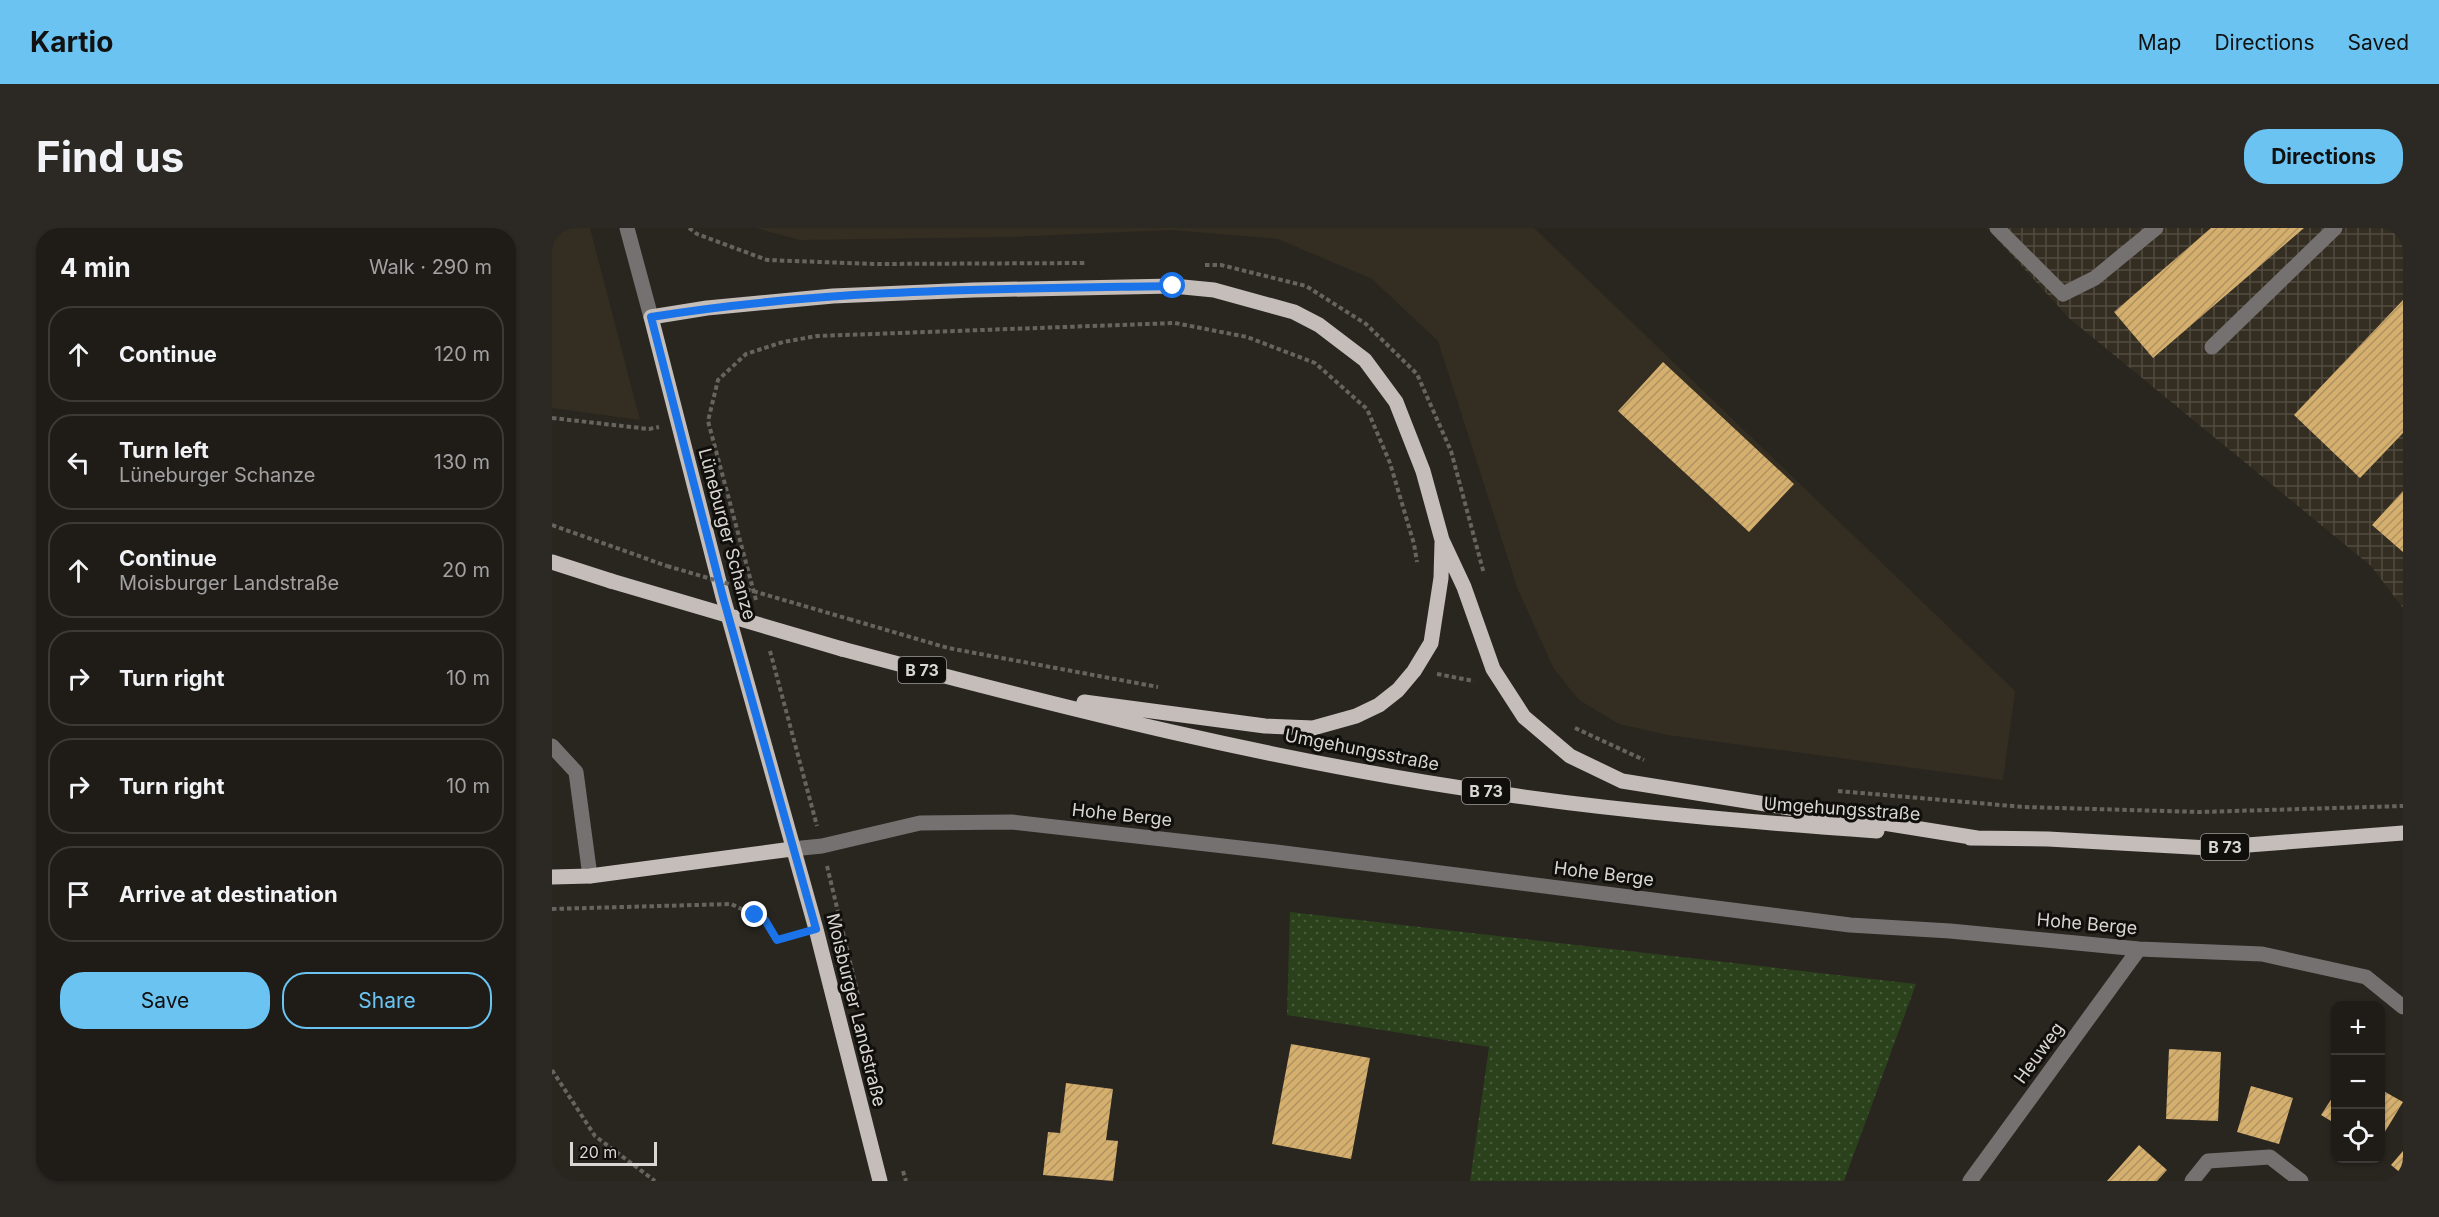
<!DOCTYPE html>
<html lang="en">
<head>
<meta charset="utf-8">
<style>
  :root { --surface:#1f1c18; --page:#2c2925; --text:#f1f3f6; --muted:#a1a1a2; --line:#3c3a37; --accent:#6ac3f1 }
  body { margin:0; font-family:Inter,sans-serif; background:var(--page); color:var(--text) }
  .controls { position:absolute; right:18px; bottom:18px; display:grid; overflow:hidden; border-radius:12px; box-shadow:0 2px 4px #0004 }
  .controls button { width:54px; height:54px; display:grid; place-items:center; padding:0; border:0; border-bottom:2px solid var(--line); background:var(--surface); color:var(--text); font:30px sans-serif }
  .scale { position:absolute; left:18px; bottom:15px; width:87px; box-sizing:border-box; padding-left:6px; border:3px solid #d9d7d3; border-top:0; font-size:16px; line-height:21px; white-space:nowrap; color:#d9d7d3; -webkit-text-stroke:4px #100f0c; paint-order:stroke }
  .stop { position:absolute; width:18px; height:18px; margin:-14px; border:4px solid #1a73e8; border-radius:50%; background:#fff }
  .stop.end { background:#1a73e8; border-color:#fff; box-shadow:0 2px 6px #0008 }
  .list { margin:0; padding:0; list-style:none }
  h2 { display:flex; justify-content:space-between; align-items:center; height:78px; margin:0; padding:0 24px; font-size:26px }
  h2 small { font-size:20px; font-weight:400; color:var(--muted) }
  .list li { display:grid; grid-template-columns:39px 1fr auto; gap:18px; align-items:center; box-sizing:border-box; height:96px; margin:0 12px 12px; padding:0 12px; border:2px solid var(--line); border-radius:24px }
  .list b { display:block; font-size:22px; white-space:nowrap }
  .list p { margin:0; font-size:20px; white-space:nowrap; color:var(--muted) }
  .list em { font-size:20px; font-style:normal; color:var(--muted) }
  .actions { display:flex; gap:12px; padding:18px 24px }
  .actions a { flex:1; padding:14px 0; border:2px solid var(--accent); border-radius:24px; text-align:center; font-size:21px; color:var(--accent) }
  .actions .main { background:var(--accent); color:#111 }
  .icon { flex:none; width:33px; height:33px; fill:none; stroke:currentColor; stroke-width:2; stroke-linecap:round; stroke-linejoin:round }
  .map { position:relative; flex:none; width:1851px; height:953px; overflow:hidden; border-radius:24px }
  header { display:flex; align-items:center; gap:36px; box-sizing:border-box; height:84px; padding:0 30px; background:var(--accent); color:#111 }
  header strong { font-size:28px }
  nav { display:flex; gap:33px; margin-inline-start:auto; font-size:21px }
  .intro { display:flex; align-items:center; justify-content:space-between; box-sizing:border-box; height:144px; padding:0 36px }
  h1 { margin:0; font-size:42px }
  .button { padding:15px 27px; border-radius:24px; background:var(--accent); color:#111; font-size:21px; font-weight:700 }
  main { display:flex; gap:36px; padding:0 36px }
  aside { flex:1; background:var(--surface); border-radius:24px; box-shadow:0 2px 4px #0004 }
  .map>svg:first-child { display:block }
</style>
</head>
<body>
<header>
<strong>Kartio</strong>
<nav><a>Map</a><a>Directions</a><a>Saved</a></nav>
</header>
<div class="intro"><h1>Find us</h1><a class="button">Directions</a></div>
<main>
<aside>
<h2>4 min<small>Walk · 290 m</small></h2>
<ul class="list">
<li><svg class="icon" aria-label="ahead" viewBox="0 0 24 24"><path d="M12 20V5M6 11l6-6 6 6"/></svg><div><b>Continue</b></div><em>120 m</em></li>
<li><svg class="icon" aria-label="left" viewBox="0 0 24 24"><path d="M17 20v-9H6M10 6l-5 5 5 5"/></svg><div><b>Turn left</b><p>Lüneburger Schanze</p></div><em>130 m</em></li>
<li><svg class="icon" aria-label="ahead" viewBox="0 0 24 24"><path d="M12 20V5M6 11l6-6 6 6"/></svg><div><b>Continue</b><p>Moisburger Landstraße</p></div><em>20 m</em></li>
<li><svg class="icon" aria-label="right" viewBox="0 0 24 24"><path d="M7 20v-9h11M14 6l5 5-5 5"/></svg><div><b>Turn right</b></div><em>10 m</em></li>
<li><svg class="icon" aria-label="right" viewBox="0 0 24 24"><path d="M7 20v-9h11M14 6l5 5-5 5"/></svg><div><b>Turn right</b></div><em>10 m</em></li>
<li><svg class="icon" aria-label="arrive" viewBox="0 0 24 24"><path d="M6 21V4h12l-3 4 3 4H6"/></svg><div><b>Arrive at destination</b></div></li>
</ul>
<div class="actions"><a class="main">Save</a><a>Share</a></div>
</aside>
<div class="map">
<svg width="1851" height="953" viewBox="0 0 1851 953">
  <defs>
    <pattern id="industrial-grid" width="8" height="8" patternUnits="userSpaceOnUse" patternTransform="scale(1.5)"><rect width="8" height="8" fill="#342d21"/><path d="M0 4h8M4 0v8" fill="none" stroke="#514b40"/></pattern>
    <pattern id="grass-dots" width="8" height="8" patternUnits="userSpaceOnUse" patternTransform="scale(1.5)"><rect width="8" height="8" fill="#2a411c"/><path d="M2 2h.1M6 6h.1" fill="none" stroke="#485c3c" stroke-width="1.8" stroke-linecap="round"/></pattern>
    <pattern id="building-hatch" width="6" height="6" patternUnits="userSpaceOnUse" patternTransform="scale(1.5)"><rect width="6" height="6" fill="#d5af6e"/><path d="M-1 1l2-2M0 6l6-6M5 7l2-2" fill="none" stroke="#b09362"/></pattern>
  </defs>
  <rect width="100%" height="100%" fill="#292620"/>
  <!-- built -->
  <path fill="#342d21" d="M0,0H38L88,192L0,180Z
    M204,0H982L1463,463L1451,552L1115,507L1067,496L1027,472L1002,441L966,362L886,113L820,51L726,11L620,2L460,9L248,12Z"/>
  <!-- industrial -->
  <path fill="url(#industrial-grid)" d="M1435,0H1851V380L1819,338L1517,90Z"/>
  <!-- grass -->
  <path fill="url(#grass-dots)" d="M738,684L1364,756L1292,953H918L937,819L735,787Z"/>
  <!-- building -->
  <path fill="url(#building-hatch)" d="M1659,0H1752L1601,130L1562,84Z
    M1851,72V205L1808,250L1742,187Z
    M1111,134L1242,256L1197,304L1066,183Z
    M1851,263V324L1820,297Z
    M739,816L818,830L799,931L720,916Z
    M1617,821L1669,824L1666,893L1614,891Z
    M514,855L561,861L554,912L566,913L561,953L491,947L496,904L508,905Z
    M1699,858L1741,870L1727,916L1685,904Z
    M1828,861L1851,874L1828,912Z
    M1784,864V896L1769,887Z
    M1587,917L1615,942L1605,953H1555Z
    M1851,923V947L1839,937Z"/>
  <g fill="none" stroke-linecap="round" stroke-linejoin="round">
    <!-- path -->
    <path stroke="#66645e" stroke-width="4" stroke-dasharray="4.5 3" stroke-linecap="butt" d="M137,0L145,6L215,32L322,36L534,35
      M653,37H669L754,58L814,96L865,146L899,223L932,346
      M0,190L97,201L107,199
      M0,297L115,338
      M204,372L156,193L166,152L194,126L231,114L265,108L623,95L695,109L763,135L815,181L838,235L862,316L865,334
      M297,391L396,420L606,459
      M218,423L265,598
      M885,446L922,453
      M1023,500L1092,532
      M1286,563L1472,579L1648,584L1851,578
      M275,638L306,767
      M0,681L179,676L213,692L225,712L244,707
      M0,842L43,908L103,953
      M351,943L354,953"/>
    <!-- minor -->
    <path stroke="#757170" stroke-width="15" d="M75,0L99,89
      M1445,0L1511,66L1543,50L1604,0
      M1660,119L1783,0
      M0,518L24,544L38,648
      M240,621L270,618L368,595L460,594L724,624L1298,697L1398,703L1587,721L1710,726L1814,749L1851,779
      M1418,953L1587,721
      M1640,953L1656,933L1718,929L1749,953"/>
    <!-- major -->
    <path stroke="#c5bdba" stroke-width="15" d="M0,334L59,353
      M290,421C508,479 727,535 951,566C1075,584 1200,594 1325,603
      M532,474L713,498L761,500L804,488L827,477L846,462L862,443L879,415L889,350L890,315
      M1418,610L1496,611L1657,620L1851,605
      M0,649L38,648L240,621
      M328,953L264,701L171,369L99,89L155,80L281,68L421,62L621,58L662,62L742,84L767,97L813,132L844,174L871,243L890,312L912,359L941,441L972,489L1018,528L1070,553L1425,610"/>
    <!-- path-bridge -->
    <path stroke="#66645e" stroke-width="4" stroke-dasharray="4.5 3" stroke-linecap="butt" d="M115,338L297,391"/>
    <!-- major-bridge -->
    <path stroke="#c5bdba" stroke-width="15" d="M59,353L290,421"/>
  </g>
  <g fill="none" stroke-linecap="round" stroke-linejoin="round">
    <!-- route -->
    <path stroke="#1a73e8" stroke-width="8" d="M203,687L213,692L225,712L264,701L171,369L99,89C271,61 447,61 621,58"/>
  </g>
  <g text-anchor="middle" stroke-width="6" stroke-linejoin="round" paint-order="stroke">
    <!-- shield labels -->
    <g fill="#100f0c" stroke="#9d9b97" stroke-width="1.5">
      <rect x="346" y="429" width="48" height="26" rx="4.5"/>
      <rect x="910" y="550" width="48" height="26" rx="4.5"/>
      <rect x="1649" y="606" width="48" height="26" rx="4.5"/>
    </g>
    <g font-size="16" font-weight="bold" fill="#d9d7d3">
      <text x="370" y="448">B 73</text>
      <text x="934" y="569">B 73</text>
      <text x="1673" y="625">B 73</text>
    </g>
    <!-- street labels -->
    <g font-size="18" fill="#d9d7d3" stroke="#100f0c">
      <text transform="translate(175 306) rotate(75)" y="6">Lüneburger Schanze</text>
      <text transform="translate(810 522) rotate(11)" y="6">Umgehungsstraße</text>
      <text transform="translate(1290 581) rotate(4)" y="6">Umgehungsstraße</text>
      <text transform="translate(570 587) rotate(6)" y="6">Hohe Berge</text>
      <text transform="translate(1052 646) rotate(7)" y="6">Hohe Berge</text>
      <text transform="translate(1535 696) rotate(5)" y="6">Hohe Berge</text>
      <text transform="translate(304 782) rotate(76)" y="6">Moisburger Landstraße</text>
      <text transform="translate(1487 825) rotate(-54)" y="6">Heuweg</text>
    </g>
  </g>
</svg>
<div class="controls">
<button>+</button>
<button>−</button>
<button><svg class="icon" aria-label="locate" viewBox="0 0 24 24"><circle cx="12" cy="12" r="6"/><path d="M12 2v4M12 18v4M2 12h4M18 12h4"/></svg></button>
</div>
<div class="scale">20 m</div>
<div class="stop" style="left:621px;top:58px"></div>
<div class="stop end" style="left:203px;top:687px"></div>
</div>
</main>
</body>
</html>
